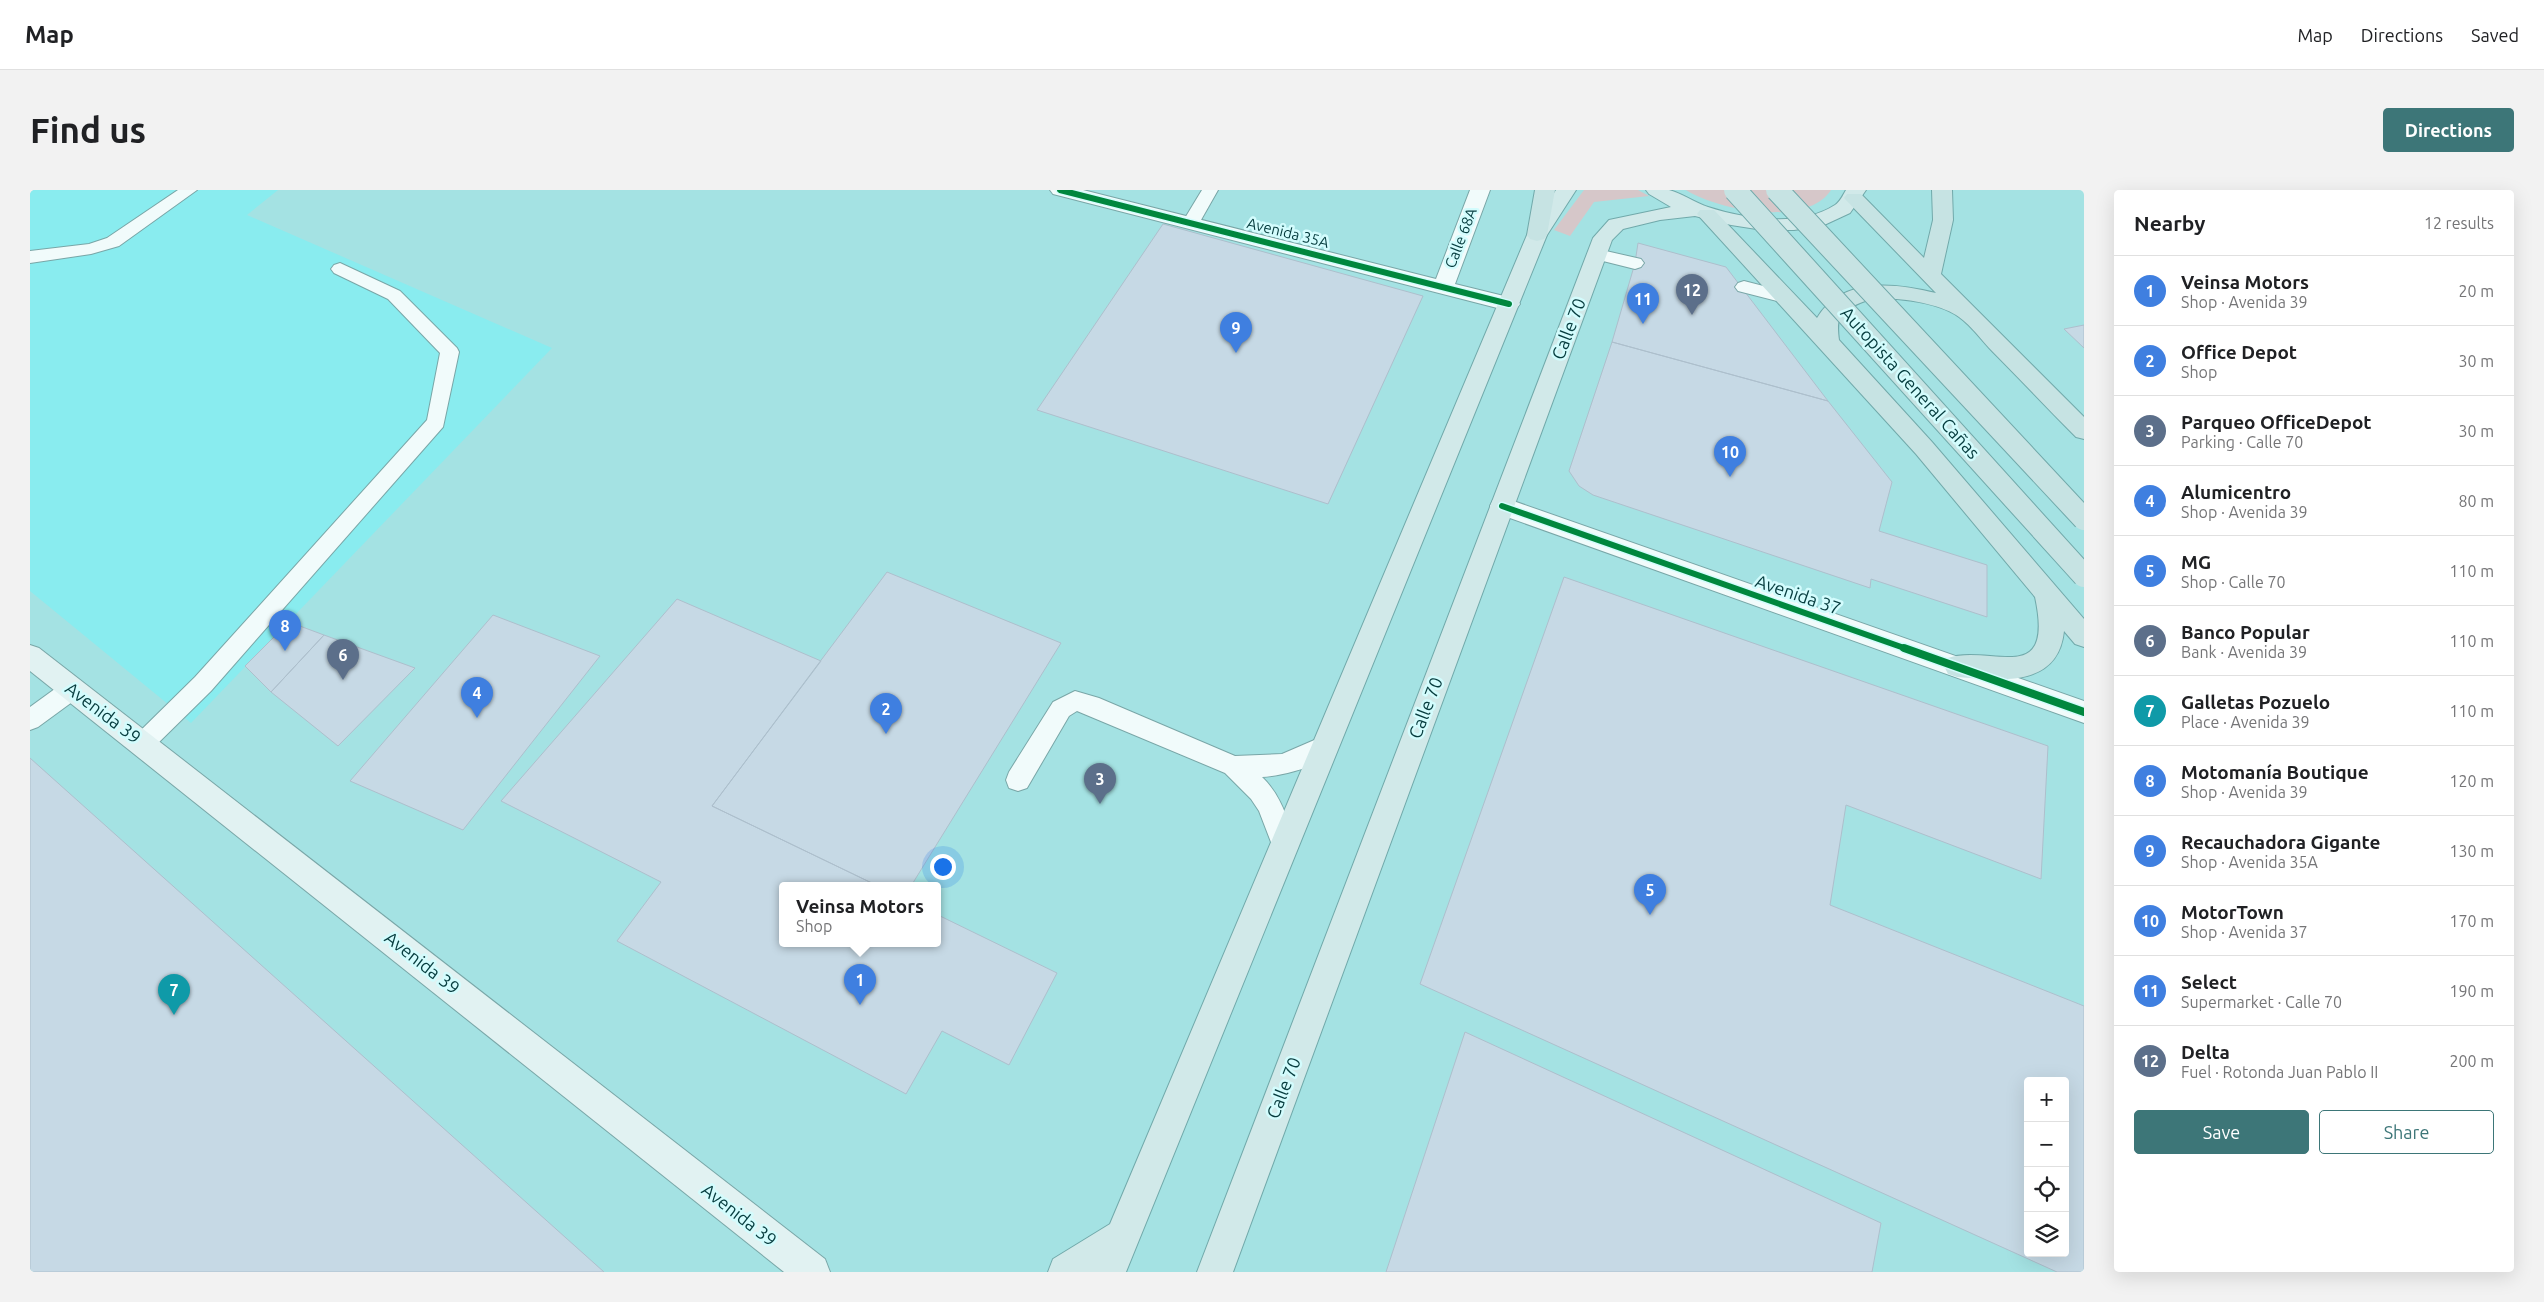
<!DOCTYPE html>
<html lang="en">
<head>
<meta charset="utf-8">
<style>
  :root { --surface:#fff; --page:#f2f2f2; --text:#202124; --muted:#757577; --line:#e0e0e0; --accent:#3d7678 }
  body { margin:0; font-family:Ubuntu,sans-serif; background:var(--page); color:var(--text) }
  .controls { position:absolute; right:15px; bottom:15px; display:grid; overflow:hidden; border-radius:5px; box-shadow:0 5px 20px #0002 }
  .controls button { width:45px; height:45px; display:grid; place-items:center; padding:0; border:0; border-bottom:1px solid var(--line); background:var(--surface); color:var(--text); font:25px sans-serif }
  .you { position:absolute; left:912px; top:676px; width:18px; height:18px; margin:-12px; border:4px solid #fff; border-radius:50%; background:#1a73e8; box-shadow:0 0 0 8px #1a73e833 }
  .badge { display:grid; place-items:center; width:32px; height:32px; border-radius:50%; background:var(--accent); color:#fff; font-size:16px; font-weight:700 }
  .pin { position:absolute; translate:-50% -41px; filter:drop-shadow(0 1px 2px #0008) }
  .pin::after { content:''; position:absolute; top:26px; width:18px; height:15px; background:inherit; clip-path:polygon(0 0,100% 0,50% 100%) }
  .popup { position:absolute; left:749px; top:692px; width:162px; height:65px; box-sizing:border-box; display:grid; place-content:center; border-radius:5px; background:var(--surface); filter:drop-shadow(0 1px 4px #0005); font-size:16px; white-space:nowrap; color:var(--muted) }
  .popup b { font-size:19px; color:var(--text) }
  .popup::after { content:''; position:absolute; left:50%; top:100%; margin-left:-10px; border:10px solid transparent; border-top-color:var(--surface) }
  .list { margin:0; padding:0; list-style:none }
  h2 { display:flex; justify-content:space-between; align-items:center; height:65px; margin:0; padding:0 20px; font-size:21px }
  h2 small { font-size:16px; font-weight:400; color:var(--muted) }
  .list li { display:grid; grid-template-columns:32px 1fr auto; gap:15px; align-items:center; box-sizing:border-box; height:70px; padding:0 20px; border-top:1px solid var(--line) }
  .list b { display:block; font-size:19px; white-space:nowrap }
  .list p { margin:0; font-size:16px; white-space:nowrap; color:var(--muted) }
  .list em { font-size:16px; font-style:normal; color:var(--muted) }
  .actions { display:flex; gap:10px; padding:15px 20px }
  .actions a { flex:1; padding:11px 0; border:1px solid var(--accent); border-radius:5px; text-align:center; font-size:18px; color:var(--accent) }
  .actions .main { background:var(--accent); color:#fff }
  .icon { flex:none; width:28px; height:28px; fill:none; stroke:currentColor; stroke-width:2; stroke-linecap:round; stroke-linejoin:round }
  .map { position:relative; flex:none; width:2054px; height:1082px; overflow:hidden; border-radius:5px }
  header { display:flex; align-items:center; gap:30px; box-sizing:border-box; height:70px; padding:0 25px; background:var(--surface); border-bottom:1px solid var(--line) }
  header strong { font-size:24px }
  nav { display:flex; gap:28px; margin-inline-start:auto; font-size:18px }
  .intro { display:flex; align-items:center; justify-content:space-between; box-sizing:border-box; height:120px; padding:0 30px }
  h1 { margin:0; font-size:35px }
  .button { padding:12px 22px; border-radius:5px; background:var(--accent); color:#fff; font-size:18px; font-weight:700 }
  main { display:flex; gap:30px; padding:0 30px }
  aside { flex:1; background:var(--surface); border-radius:5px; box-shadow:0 5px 20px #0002 }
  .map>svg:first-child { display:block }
</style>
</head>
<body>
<header>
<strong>Map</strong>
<nav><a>Map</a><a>Directions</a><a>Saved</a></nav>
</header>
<div class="intro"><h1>Find us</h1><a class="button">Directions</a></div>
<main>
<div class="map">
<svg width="2054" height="1082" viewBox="0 0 2054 1082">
  <rect width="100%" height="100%" fill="#a4e2e3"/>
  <!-- built -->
  <path fill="#89ecef" d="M0,0H248L217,25L522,158L161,533L0,401Z"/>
  <!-- green -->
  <path fill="#d6c7c9" d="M1554,0H1608L1619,6L1564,12L1540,46L1524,40Z
    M1656,0H1801C1777,38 1687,20 1656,0Z"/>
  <!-- building -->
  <path fill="#c6d9e5" stroke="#adbfcc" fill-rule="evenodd" d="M1133,34L1393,106L1298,314L1007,220Z
    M1608,53L1696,77L1798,211L1582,152L1605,73Z
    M2054,135V158L2034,139Z
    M1582,152L1798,211L1862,292L1849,341L1957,375V427L1841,389L1840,398L1563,305L1549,296L1539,281Z
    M857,382L1031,453L881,696H848L682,616Z
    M1534,387L2018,556L2011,689L1816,615L1800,715L2054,816V1082H2027L1390,794ZM1998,891H2035V1063H1998Z
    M647,409L791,471L682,616L848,696H752V754H908V725L1027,783L979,875L912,841L876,904L587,751L631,692L471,611Z
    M463,425L570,466L433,640L320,591Z
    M259,432L294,445L241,502L215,476Z
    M294,445L385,478L308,556L241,502Z
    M0,568L574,1082H0Z
    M1435,842L1851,1033L1842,1082H1356Z"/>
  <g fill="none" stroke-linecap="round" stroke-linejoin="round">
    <defs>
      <path id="service" d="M148,0H167L89,56L61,64L0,73V61L59,54L77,48Z
        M1172,0H1188L1167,37H1155L1152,33Z
        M1567,59L1611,69L1614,73L1611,77L1605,79L1561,68L1558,64L1561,60Z
        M310,73L370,101L427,158L429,162L413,237L181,501L121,560L113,563L105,560L101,553L105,546L165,487L397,230L410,163L358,109L304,83L301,79L304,75Z
        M1714,91L1761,103L1764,107L1761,111L1755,113L1708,101L1705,97L1708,93Z
        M41,490L49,493L53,500L49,507L8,537L0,540V517L33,493Z
        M1045,501L1069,508L1205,566L1252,564L1296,545L1304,548L1308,555C1298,575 1253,586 1232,587C1252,606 1258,632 1268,657L1264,665L1255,668L1246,665L1229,621L1221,609L1195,583L1047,521L1039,526L997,598L988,601L979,598L976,590L979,582L1023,512Z"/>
      <path id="minor" d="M1020,0H1053L1406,89L1440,0H1460L1425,94L1486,109L1490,114L1486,119L1479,121L1023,4Z
        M1472,307L2054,511V533L1463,322L1460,316L1463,310Z"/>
      <path id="secondary" d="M0,455L9,458L795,1069L800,1082H754L0,481Z"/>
      <path id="primary" d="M1526,0H1546L1517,45L1096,1082H1018L1023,1069L1080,1034L1497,45Z
        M1616,0C1623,0 1633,0 1639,0C1649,2 1666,13 1678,17C1715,29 1770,38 1805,15C1810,12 1813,5 1816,0H1836L1820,23L1792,36L1764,40H1733L1701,35L1665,26L1630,30L1593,39L1582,50L1203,1082H1167L1563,48L1579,30L1641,17L1619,4Z"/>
      <path id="trunk" d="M1505,0H1525L1517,45L1514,49L1507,51L1500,49L1497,45Z
        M1902,0H1922L1923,30L1911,84L2054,227V249L2046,247C2018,219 1991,190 1963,162C1952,151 1942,136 1929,127C1909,112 1852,103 1830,113C1809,122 1806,128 1809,150L1902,252L2054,429V457L2045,454L2034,441C2028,499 1968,490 1927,487L1918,484L1914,476L1918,468C1961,454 2025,499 2005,407L1886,264L1667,24L1670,20H1684L1787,128C1812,86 1866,93 1906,103L1814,8L1817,4H1831L1894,68L1903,30Z"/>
    </defs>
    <!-- service casing -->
    <use href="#service" stroke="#79a6a7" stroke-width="2"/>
    <!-- minor casing -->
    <use href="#minor" stroke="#79a6a7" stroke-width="2"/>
    <!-- secondary casing -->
    <use href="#secondary" stroke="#79a6a7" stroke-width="2"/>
    <!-- primary casing -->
    <use href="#primary" stroke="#71a9aa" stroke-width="2"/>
    <!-- trunk casing -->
    <use href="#trunk" stroke="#71a9aa" stroke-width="2"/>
    <!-- service -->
    <use href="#service" fill="#f1fbfb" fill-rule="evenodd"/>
    <!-- minor -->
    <use href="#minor" fill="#f1fbfb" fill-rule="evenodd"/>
    <!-- secondary -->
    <use href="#secondary" fill="#e1f2f2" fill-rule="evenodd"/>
    <!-- primary -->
    <use href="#primary" fill="#d1e9e9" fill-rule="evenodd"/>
    <!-- trunk -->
    <use href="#trunk" fill="#c6e3e3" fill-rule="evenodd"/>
    <defs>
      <path id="trunk-bridge" d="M1705,0L2054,386
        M1747,0L2054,329"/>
    </defs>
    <!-- trunk-bridge casing -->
    <use href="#trunk-bridge" stroke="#71a9aa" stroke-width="24" stroke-linecap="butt"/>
    <!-- trunk-bridge -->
    <use href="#trunk-bridge" stroke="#c6e3e3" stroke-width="22"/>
    <defs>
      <path id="cycleway-far1" d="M1030,0L1479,114
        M1472,316L1877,459"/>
      <path id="cycleway" d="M1874,458L2054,522"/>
    </defs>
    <!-- cycleway-far1 casing -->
    <use href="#cycleway-far1" stroke="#d3fcfd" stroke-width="9"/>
    <!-- cycleway casing -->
    <use href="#cycleway" stroke="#d3fcfd" stroke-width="11"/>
    <!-- cycleway-far1 -->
    <use href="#cycleway-far1" stroke="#00873e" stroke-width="6"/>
    <!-- cycleway -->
    <use href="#cycleway" stroke="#00873e" stroke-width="8"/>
  </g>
  <g text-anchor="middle" stroke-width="5" stroke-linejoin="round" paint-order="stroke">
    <!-- far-street labels -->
    <g font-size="15" fill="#063c3e" stroke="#d3fcfd">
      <text transform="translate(1258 43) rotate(14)" y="5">Avenida 35A</text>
      <text transform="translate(1431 48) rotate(-69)" y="5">Calle 68A</text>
    </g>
    <!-- street labels -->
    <g font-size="18" fill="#063c3e" stroke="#d3fcfd">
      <text transform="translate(1539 139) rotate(-69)" y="6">Calle 70</text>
      <text transform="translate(1880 193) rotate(48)" y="6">Autopista General Cañas</text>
      <text transform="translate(1768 405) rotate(19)" y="6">Avenida 37</text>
      <text transform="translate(1396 518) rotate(-69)" y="6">Calle 70</text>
      <text transform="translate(73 523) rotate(37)" y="6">Avenida 39</text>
      <text transform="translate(392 773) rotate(38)" y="6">Avenida 39</text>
      <text transform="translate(1254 898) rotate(-69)" y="6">Calle 70</text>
      <text transform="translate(709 1025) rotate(38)" y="6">Avenida 39</text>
    </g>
  </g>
</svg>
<div class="controls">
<button>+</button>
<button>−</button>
<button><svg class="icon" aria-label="locate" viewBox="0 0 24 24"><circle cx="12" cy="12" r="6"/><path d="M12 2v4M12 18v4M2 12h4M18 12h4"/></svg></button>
<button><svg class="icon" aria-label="layers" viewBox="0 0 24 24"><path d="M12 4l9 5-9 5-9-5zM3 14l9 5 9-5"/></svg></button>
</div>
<div class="you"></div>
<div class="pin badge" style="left:830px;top:815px;background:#3f7fe0">1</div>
<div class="popup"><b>Veinsa Motors</b>Shop</div>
<div class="pin badge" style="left:856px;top:544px;background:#3f7fe0">2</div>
<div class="pin badge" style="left:1070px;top:614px;background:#5c6f8a">3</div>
<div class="pin badge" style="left:447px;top:528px;background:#3f7fe0">4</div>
<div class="pin badge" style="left:1620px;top:725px;background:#3f7fe0">5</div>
<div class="pin badge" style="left:313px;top:490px;background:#5c6f8a">6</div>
<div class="pin badge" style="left:144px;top:825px;background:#0f9aa8">7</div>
<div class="pin badge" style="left:255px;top:461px;background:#3f7fe0">8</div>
<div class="pin badge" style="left:1206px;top:163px;background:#3f7fe0">9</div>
<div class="pin badge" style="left:1700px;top:287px;background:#3f7fe0">10</div>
<div class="pin badge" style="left:1613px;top:134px;background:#3f7fe0">11</div>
<div class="pin badge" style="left:1662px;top:125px;background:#5c6f8a">12</div>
</div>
<aside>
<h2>Nearby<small>12 results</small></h2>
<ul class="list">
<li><span class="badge" style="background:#3f7fe0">1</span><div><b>Veinsa Motors</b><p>Shop · Avenida 39</p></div><em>20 m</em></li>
<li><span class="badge" style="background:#3f7fe0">2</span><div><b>Office Depot</b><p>Shop</p></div><em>30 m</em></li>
<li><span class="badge" style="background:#5c6f8a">3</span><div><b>Parqueo OfficeDepot</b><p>Parking · Calle 70</p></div><em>30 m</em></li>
<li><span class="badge" style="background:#3f7fe0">4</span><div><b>Alumicentro</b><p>Shop · Avenida 39</p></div><em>80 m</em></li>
<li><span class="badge" style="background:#3f7fe0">5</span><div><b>MG</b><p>Shop · Calle 70</p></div><em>110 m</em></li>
<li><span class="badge" style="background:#5c6f8a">6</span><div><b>Banco Popular</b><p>Bank · Avenida 39</p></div><em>110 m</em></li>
<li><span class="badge" style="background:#0f9aa8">7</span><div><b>Galletas Pozuelo</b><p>Place · Avenida 39</p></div><em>110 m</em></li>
<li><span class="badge" style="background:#3f7fe0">8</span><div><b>Motomanía Boutique</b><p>Shop · Avenida 39</p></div><em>120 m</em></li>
<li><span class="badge" style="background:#3f7fe0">9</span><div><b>Recauchadora Gigante</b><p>Shop · Avenida 35A</p></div><em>130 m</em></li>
<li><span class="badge" style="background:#3f7fe0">10</span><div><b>MotorTown</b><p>Shop · Avenida 37</p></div><em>170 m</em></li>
<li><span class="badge" style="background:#3f7fe0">11</span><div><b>Select</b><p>Supermarket · Calle 70</p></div><em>190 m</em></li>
<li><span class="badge" style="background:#5c6f8a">12</span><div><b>Delta</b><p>Fuel · Rotonda Juan Pablo II</p></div><em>200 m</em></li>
</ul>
<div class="actions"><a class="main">Save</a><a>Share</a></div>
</aside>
</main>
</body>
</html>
